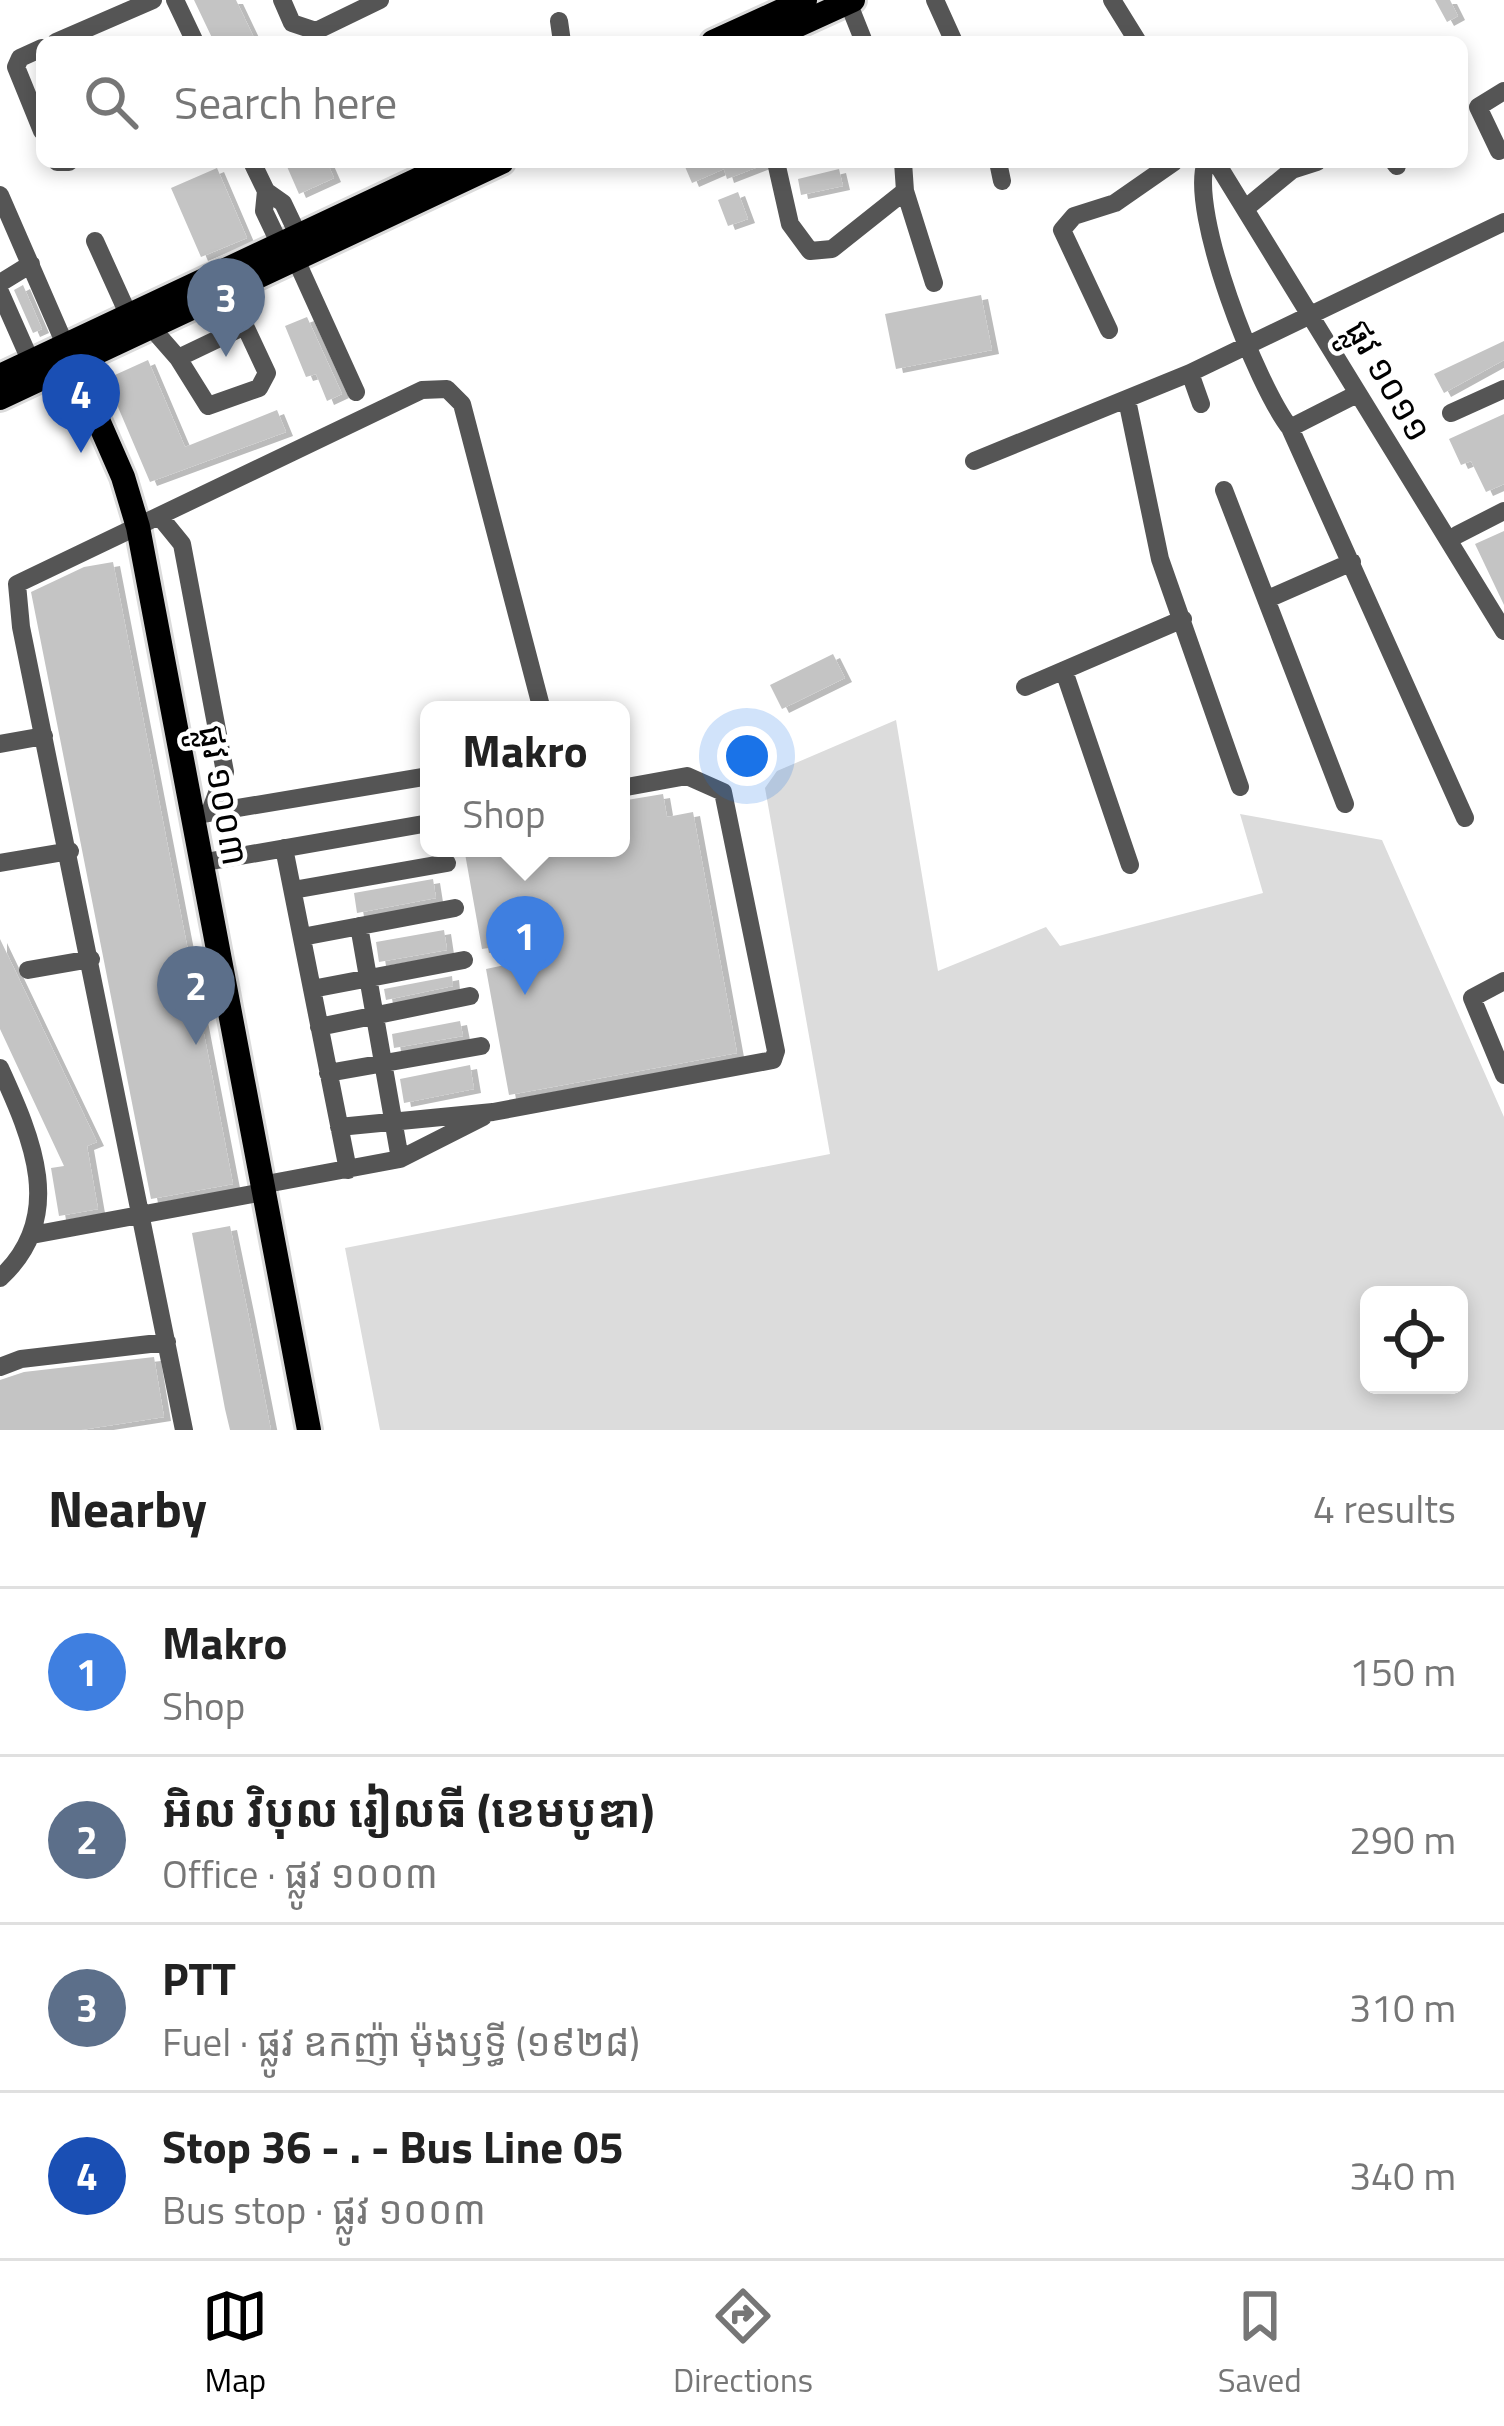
<!DOCTYPE html>
<html lang="en">
<head>
<meta charset="utf-8">
<style>
  :root { --surface:#fff; --page:#f2f2f2; --text:#222; --muted:#767676; --line:#e0e0e0; --accent:#000 }
  body { margin:0; font-family:"Titillium Web","Noto Sans Khmer",sans-serif; background:var(--page); color:var(--text) }
  .controls { position:absolute; right:36px; bottom:36px; display:grid; overflow:hidden; border-radius:18px; box-shadow:0 6px 18px #0003 }
  .controls button { width:108px; height:108px; display:grid; place-items:center; padding:0; border:0; border-bottom:3px solid var(--line); background:var(--surface); color:var(--text); font:60px sans-serif }
  .you { position:absolute; left:747px; top:756px; width:42px; height:42px; margin:-30px; border:9px solid #fff; border-radius:50%; background:#1a73e8; box-shadow:0 0 0 18px #1a73e833 }
  .badge { display:grid; place-items:center; width:78px; height:78px; border-radius:50%; background:var(--accent); color:#fff; font-size:39px; font-weight:700 }
  .pin { position:absolute; translate:-50% -99px; filter:drop-shadow(0 3px 6px #0008) }
  .pin::after { content:''; position:absolute; top:63px; width:42px; height:36px; background:inherit; clip-path:polygon(0 0,100% 0,50% 100%) }
  .popup { position:absolute; left:420px; top:701px; width:210px; height:156px; box-sizing:border-box; display:grid; place-content:center; border-radius:18px; background:var(--surface); filter:drop-shadow(0 3px 9px #0005); font-size:39px; white-space:nowrap; color:var(--muted) }
  .popup b { font-size:45px; color:var(--text) }
  .popup::after { content:''; position:absolute; left:50%; top:100%; margin-left:-24px; border:24px solid transparent; border-top-color:var(--surface) }
  .list { margin:0; padding:0; list-style:none }
  h2 { display:flex; justify-content:space-between; align-items:center; height:156px; margin:0; padding:0 48px; font-size:51px }
  h2 small { font-size:39px; font-weight:400; color:var(--muted) }
  .list li { display:grid; grid-template-columns:78px 1fr auto; gap:36px; align-items:center; box-sizing:border-box; height:168px; padding:0 48px; border-top:3px solid var(--line) }
  .list b { display:block; font-size:45px; white-space:nowrap }
  .list p { margin:0; font-size:39px; white-space:nowrap; color:var(--muted) }
  .list em { font-size:39px; font-style:normal; color:var(--muted) }
  .icon { flex:none; width:66px; height:66px; fill:none; stroke:currentColor; stroke-width:2; stroke-linecap:round; stroke-linejoin:round }
  .map { position:relative; flex:none; width:1504px; height:1430px; overflow:hidden }
  .search { position:absolute; background:var(--surface); box-shadow:0 6px 18px #0003; left:36px; right:36px; top:36px; height:132px; display:flex; align-items:center; gap:30px; box-sizing:border-box; padding:0 42px; border-radius:18px; color:var(--muted); font-size:45px }
  .sheet { height:828px; background:var(--surface) }
  nav { display:flex; justify-content:space-around; align-items:center; box-sizing:border-box; height:168px; border-top:3px solid var(--line); background:var(--surface); font-size:33px; color:var(--muted) }
  nav a { display:grid; justify-items:center; gap:6px }
  nav .on { color:var(--accent) }
  .map>svg:first-child { display:block }
</style>
</head>
<body>
<div class="map">
<svg width="1504" height="1430" viewBox="0 0 1504 1430">
  <defs>
    <filter id="shadow"><feDropShadow dx="7" dy="4" stdDeviation="0" flood-color="#0004"/></filter>
  </defs>
  <rect width="100%" height="100%" fill="#fff"/>
  <!-- green -->
  <path fill="#dcdcdc" fill-rule="evenodd" d="M896,720L938,971L1046,927L1060,946L1263,893L1240,814L1382,840L1504,1117V1430H380L345,1248L830,1154L765,788L777,771ZM1369,1295H1459V1385H1369Z"/>
  <!-- building -->
  <path fill="#c4c4c4" filter="url(#shadow)" d="M194,0H236L256,42H214Z
    M1435,0H1450L1458,16L1447,22Z
    M285,162H327L334,178L299,194Z
    M683,162H763V165L727,179L724,169L692,183Z
    M217,168L247,238L201,257L171,188Z
    M839,169L843,186L801,195L798,179Z
    M738,192L748,219L728,226L718,200Z
    M23,285L42,329L33,333L14,290Z
    M981,295L992,350L896,369L885,314Z
    M307,317L342,394L327,401L316,374L306,377L285,326Z
    M1504,341V360L1444,393L1434,374Z
    M148,360L185,447L277,410L286,432L150,482L106,379Z
    M1504,414V484L1486,492L1471,461L1461,465L1449,439Z
    M1504,531V605L1475,544Z
    M113,562L233,1184L151,1199L31,592L84,567Z
    M833,654L845,678L782,709L770,685Z
    M663,794L667,817L693,812L737,1053L509,1095L486,969L505,965L502,946L482,949L464,848H621V801Z
    M433,879L436,898L357,913L354,893Z
    M444,930L447,950L379,962L376,942Z
    M0,939L97,1142L87,1146L98,1209L59,1216L51,1168L64,1166L0,1029Z
    M452,976L453,986L386,1000L384,989Z
    M460,1021L463,1036L394,1048L392,1034Z
    M470,1065L474,1089L404,1103L400,1079Z
    M230,1226L248,1313L271,1430H230L225,1409L192,1233Z
    M154,1357L164,1417L81,1430H0V1380L24,1372Z"/>
  <g fill="none" stroke-linecap="round" stroke-linejoin="round">
    <defs>
      <path id="major" d="M713,42L805,0
        M761,42L853,0
        M73,363L123,477L138,527L309,1430
        M0,376L455,162
        M0,398L502,162"/>
    </defs>
    <!-- major casing -->
    <use href="#major" stroke="#dbdbdb" stroke-width="30"/>
    <!-- minor -->
    <path stroke="#555" stroke-width="18" d="M175,0L195,42
      M282,0L292,23L316,31L380,0
      M935,0L954,42
      M1112,0L1138,42
      M848,2L864,42
      M559,21L562,42
      M56,42L153,0
      M42,48L20,58L16,67L42,131
      M1499,151L1478,107L1504,91
      M57,162H69
      M252,162L266,191L283,203L302,243
      M776,162L790,224L810,251L832,249L905,191
      M903,162L905,191L934,283
      M998,162L1002,181
      M1206,162C1188,211 1257,386 1290,428
      M1216,162L1504,631
      M1394,162L1397,166
      M266,191L264,211L284,253
      M0,195L70,356
      M1246,208L1292,170L1317,162
      M95,241L129,316
      M292,251L356,392
      M0,283L31,264
      M0,292L31,362
      M150,326L178,358L245,326L240,275
      M1109,330L1062,230L1074,216L1115,203L1174,162
      M178,358L208,406L259,388L267,373L245,326
      M1190,373L1201,404
      M1357,394L1290,428L1465,818
      M1127,400L1160,559L1240,787
      M1451,413L1504,389
      M974,461L1190,373L1504,222
      M1224,490L1345,804
      M160,517L182,544L225,772L210,812
      M1457,535L1504,511
      M1270,598L1352,562
      M1064,671L1130,865
      M1025,687L1183,619
      M0,744L44,736
      M202,814L429,776
      M284,848L348,1170
      M0,863L70,851
      M200,863L429,823
      M293,890L447,863
      M359,926L400,1159
      M302,937L455,908
      M28,970L91,959
      M1504,981L1472,998L1504,1075
      M312,989L464,960
      M319,1027L470,996
      M0,1068C32,1138 67,1217 0,1278
      M328,1073L481,1046
      M339,1127L493,1112L773,1060L776,1051L723,792L687,776L621,788
      M261,1185L400,1159L483,1117
      M32,1235L263,1192
      M0,1367L21,1359L167,1342
      M184,1430L21,627L17,584L422,390L447,389L462,404L542,710"/>
    <!-- major -->
    <use href="#major" stroke="#000" stroke-width="24"/>
  </g>
  <g text-anchor="middle" stroke-width="9" stroke-linejoin="round" paint-order="stroke">
    <!-- street labels -->
    <g font-size="36" fill="#000" stroke="#fff">
      <text transform="translate(1389 380) rotate(60)" y="13">ផ្លូវ ១០១១</text>
      <text transform="translate(224 795) rotate(80)" y="13">ផ្លូវ ១០០៣</text>
    </g>
  </g>
</svg>
<div class="controls">
<button><svg class="icon" aria-label="locate" viewBox="0 0 24 24"><circle cx="12" cy="12" r="6"/><path d="M12 2v4M12 18v4M2 12h4M18 12h4"/></svg></button>
</div>
<div class="you"></div>
<div class="pin badge" style="left:525px;top:995px;background:#3f7fe0">1</div>
<div class="popup"><b>Makro</b>Shop</div>
<div class="pin badge" style="left:196px;top:1045px;background:#5c6f8a">2</div>
<div class="pin badge" style="left:226px;top:357px;background:#5c6f8a">3</div>
<div class="pin badge" style="left:81px;top:453px;background:#1a4fb4">4</div>
<div class="search"><svg class="icon" aria-label="search" viewBox="0 0 24 24"><circle cx="10" cy="10" r="6"/><path d="M15 15l6 6"/></svg>Search here</div>
</div>
<section class="sheet">
<h2>Nearby<small>4 results</small></h2>
<ul class="list">
<li><span class="badge" style="background:#3f7fe0">1</span><div><b>Makro</b><p>Shop</p></div><em>150 m</em></li>
<li><span class="badge" style="background:#5c6f8a">2</span><div><b>អិល វិបុល រៀលធី (ខេមបូឌា)</b><p>Office · ផ្លូវ ១០០៣</p></div><em>290 m</em></li>
<li><span class="badge" style="background:#5c6f8a">3</span><div><b>PTT</b><p>Fuel · ផ្លូវ ឧកញ៉ា ម៉ុងឫទ្ធី (១៩២៨)</p></div><em>310 m</em></li>
<li><span class="badge" style="background:#1a4fb4">4</span><div><b>Stop 36 - . - Bus Line 05</b><p>Bus stop · ផ្លូវ ១០០៣</p></div><em>340 m</em></li>
</ul>
</section>
<nav>
<a class="on"><svg class="icon" aria-label="map" viewBox="0 0 24 24"><path d="M3 6l6-2 6 2 6-2v14l-6 2-6-2-6 2zM9 4v14M15 6v14"/></svg>Map</a>
<a><svg class="icon" aria-label="directions" viewBox="0 0 24 24"><path d="M12 3l9 9-9 9-9-9zM9 14v-3h6M13 9l2 2-2 2"/></svg>Directions</a>
<a><svg class="icon" aria-label="saved" viewBox="0 0 24 24"><path d="M7 4h10v16l-5-4-5 4z"/></svg>Saved</a>
</nav>
</body>
</html>
